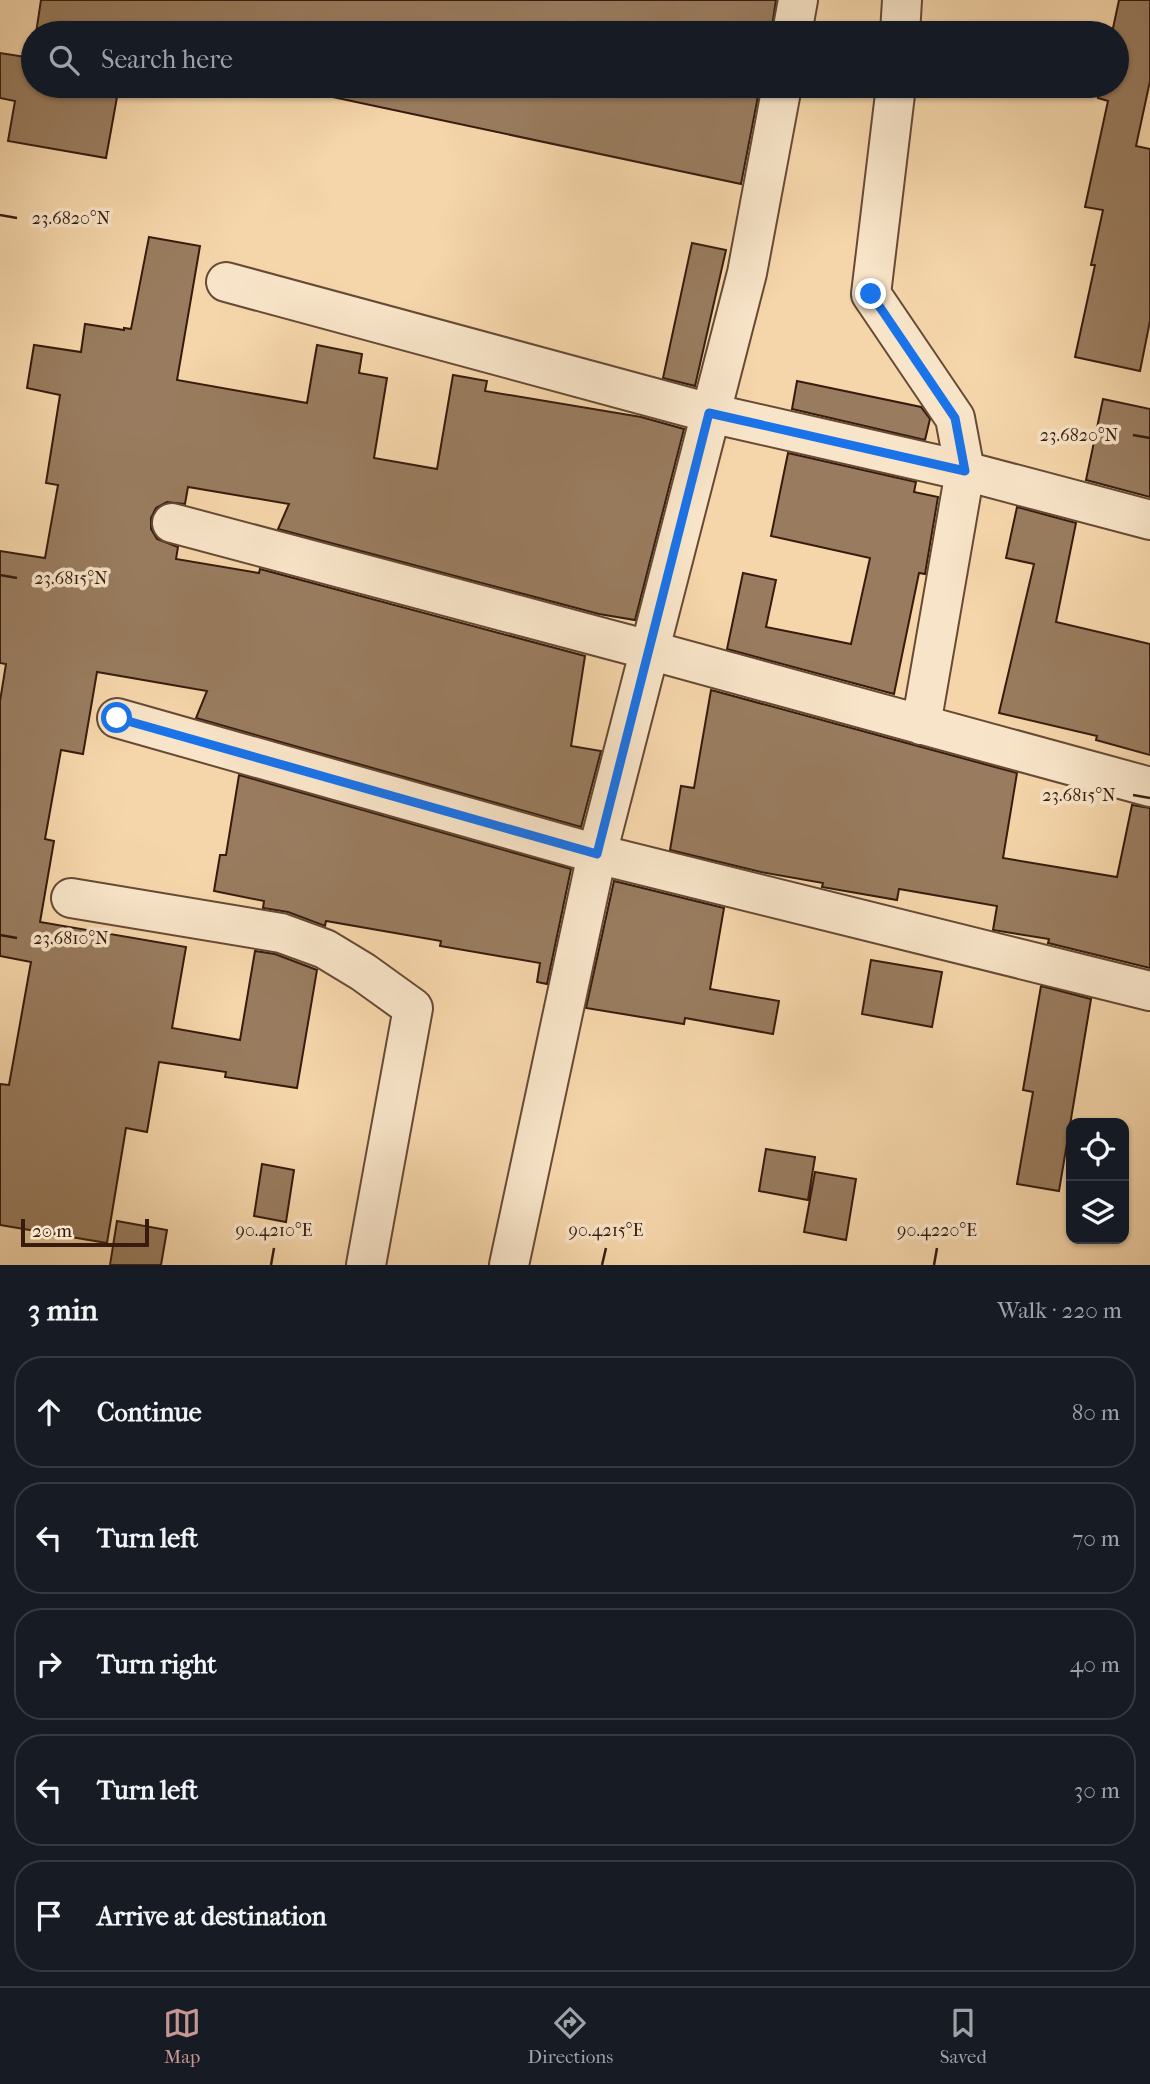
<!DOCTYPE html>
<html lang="en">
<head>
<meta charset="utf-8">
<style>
  :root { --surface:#171b24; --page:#20242c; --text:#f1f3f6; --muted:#9ea1a6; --line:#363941; --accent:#c59692 }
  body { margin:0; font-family:"IM FELL French Canon",serif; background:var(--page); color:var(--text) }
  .controls { position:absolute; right:21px; bottom:21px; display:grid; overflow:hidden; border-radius:14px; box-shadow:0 2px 5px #0004 }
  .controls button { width:63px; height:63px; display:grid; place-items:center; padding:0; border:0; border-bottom:2px solid var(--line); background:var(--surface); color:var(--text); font:35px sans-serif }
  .scale { position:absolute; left:21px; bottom:18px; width:128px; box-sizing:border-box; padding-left:7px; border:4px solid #361b0e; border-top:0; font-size:19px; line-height:24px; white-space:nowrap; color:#361b0e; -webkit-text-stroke:5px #f8e4c8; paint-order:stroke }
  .stop { position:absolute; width:21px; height:21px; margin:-16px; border:5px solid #1a73e8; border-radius:50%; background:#fff }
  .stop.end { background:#1a73e8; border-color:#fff; box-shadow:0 2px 7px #0008 }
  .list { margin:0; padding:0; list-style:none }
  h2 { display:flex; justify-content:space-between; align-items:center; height:91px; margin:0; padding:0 28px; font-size:30px }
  h2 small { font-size:23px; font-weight:400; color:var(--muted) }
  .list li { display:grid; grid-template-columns:46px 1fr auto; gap:21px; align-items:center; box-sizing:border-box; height:112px; margin:0 14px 14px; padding:0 14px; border:2px solid var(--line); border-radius:28px }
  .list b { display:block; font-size:26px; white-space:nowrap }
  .list em { font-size:23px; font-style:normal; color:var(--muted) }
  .icon { flex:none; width:38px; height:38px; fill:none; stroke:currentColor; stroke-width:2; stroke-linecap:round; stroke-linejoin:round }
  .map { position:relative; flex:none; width:1150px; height:1265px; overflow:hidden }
  .search { position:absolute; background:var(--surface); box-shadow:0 2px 5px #0004; left:21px; right:21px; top:21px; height:77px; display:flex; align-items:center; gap:18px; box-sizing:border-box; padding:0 24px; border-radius:38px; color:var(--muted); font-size:26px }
  .sheet { height:721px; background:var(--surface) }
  nav { display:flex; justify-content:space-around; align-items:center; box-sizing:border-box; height:98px; border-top:2px solid var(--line); background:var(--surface); font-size:19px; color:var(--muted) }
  nav a { display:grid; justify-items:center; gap:4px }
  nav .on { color:var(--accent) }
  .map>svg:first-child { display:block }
</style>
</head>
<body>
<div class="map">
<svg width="1150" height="1265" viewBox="0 0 1150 1265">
  <rect width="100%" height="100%" fill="#f5d6aa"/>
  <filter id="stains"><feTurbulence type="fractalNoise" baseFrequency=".00286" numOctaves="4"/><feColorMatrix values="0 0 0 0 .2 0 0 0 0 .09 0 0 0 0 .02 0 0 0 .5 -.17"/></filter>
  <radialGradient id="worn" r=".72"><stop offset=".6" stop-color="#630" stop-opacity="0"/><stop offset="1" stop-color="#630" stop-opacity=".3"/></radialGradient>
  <!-- building -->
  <path fill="#997c5f" stroke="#361b0e" stroke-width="2" d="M41,0H776L771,33H36Z
    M1119,0H1150V81L1136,146L1150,149V321L1140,371L1075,357L1095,265H1091L1103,210L1085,207L1108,101L1098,98L1100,86H1117V33H1112Z
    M33,48V86H119L106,158L8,141L15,101L0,98V53L32,58Z
    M281,86H760L741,184Z
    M149,237L200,246L177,380L307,403L317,345L362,354L359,373L387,378L374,458L437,469L453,375L487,381L485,391L641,417L684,429L635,620L599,614L278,529L289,504L188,487L185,504L167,502L156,508L151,518V529L157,539L178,547L176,559L259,573L260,569L585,656L571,746L601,751L581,827L196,718L207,691L97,672L83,754L61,750L45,839L54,841L40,922L186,947L172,1028L240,1040L255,951L275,954L317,970L297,1088L225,1077L226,1072L159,1062L147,1132L126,1128L107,1243L0,1225V1084L9,1085L31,962L0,956V701L6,664L0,663V551L45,558L58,485L46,483L60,395L27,388L34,345L81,352L85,324L124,330V328L131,329Z
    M692,243L726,250L695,386L663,378Z
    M797,381L921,407L930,419L925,440L792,409Z
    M1103,399L1150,409V497L1086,480Z
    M788,453L916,482L914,492L938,497L925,574L919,573L894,694L727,649L743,573L776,580L766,627L851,644L870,558L771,536Z
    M1017,507L1076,523L1056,622L1150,644V755L1096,740L1097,736L999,713L1034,564L1006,558Z
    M711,690L1017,773L1003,858L1117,877L1132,805L1150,808V968L1048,943L1049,939L993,930L997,906L899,889L897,900L822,887L823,883L761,872L670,850L681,786L694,788Z
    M239,775L571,869L547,984L537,982L540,963L440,946L441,941L326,921L325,926L288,912L263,908L264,901L214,891L220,855H226Z
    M614,881L724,908L710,989L779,1001L773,1034L685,1018L684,1024L586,1008Z
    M871,960L942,972L932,1027L862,1014Z
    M1041,986L1091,999L1059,1191L1017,1184L1033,1092L1023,1090Z
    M766,1149L815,1157L808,1200L759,1191Z
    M262,1164L294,1170L286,1222L254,1216Z
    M815,1172L856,1179L846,1240L804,1232Z
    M117,1221L167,1230L161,1265H110Z"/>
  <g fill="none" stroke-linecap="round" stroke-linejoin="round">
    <defs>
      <path id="street" d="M792,33L798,0
        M900,33L902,0
        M896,86L871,294L955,418L965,471L921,725
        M226,282L710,413L965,471L1150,520
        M172,523L649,650L1150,787
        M117,718L597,854L1150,991
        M71,898L281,933L325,949L363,972L413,1008L366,1265
        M509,1265L597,854L747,273L782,86"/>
    </defs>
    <!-- street casing -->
    <use href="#street" stroke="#664a35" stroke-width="42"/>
    <!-- street -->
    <use href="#street" stroke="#f8e4c8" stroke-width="38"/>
  </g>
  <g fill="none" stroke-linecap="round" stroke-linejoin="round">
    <!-- route -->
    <path stroke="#1a73e8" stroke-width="9" d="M117,718L597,854L709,413L965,471L955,418L871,294"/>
  </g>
  <!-- ticks -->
  <path fill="none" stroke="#361b0e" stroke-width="2.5" d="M0,215L17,218M1133,435L1150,438M0,575L17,578M1133,795L1150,798M0,935L17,938M271,1265L274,1248M602,1265L606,1248M934,1265L937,1248"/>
  <g font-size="18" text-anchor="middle" fill="#361b0e" stroke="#f8e4c8" stroke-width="7" stroke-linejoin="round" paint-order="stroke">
    <text x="71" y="224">23.6820°N</text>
    <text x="1079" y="441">23.6820°N</text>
    <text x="71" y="584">23.6815°N</text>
    <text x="1079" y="801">23.6815°N</text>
    <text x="71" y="944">23.6810°N</text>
    <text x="274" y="1236">90.4210°E</text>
    <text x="606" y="1236">90.4215°E</text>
    <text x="937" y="1236">90.4220°E</text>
  </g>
  <rect width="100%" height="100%" filter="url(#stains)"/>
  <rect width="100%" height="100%" fill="url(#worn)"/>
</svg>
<div class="controls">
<button><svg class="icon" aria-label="locate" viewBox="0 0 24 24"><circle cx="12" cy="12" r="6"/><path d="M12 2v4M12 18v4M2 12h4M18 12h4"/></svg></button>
<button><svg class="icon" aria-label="layers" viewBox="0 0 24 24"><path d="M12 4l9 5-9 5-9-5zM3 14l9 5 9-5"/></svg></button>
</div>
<div class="scale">20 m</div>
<div class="stop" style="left:117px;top:718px"></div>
<div class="stop end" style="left:871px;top:294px"></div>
<div class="search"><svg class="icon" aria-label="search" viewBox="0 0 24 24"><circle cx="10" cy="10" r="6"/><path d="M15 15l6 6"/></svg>Search here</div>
</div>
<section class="sheet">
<h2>3 min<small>Walk · 220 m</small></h2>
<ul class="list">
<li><svg class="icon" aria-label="ahead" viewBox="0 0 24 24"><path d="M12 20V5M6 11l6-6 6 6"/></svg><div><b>Continue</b></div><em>80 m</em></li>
<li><svg class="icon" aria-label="left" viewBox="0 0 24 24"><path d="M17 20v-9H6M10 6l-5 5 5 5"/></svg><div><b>Turn left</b></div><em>70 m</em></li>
<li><svg class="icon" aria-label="right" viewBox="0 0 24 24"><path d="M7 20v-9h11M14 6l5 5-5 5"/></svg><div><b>Turn right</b></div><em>40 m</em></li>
<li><svg class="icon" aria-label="left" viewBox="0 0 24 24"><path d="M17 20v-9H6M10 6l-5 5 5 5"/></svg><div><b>Turn left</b></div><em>30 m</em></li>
<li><svg class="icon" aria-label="arrive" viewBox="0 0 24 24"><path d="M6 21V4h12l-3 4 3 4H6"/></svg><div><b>Arrive at destination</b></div></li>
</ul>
</section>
<nav>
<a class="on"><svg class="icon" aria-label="map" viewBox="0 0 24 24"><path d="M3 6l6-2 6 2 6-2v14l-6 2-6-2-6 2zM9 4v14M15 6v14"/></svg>Map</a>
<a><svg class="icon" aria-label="directions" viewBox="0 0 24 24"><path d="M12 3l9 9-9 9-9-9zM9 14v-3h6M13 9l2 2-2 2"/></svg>Directions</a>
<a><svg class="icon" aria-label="saved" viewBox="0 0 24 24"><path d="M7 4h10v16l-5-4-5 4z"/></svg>Saved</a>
</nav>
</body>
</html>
